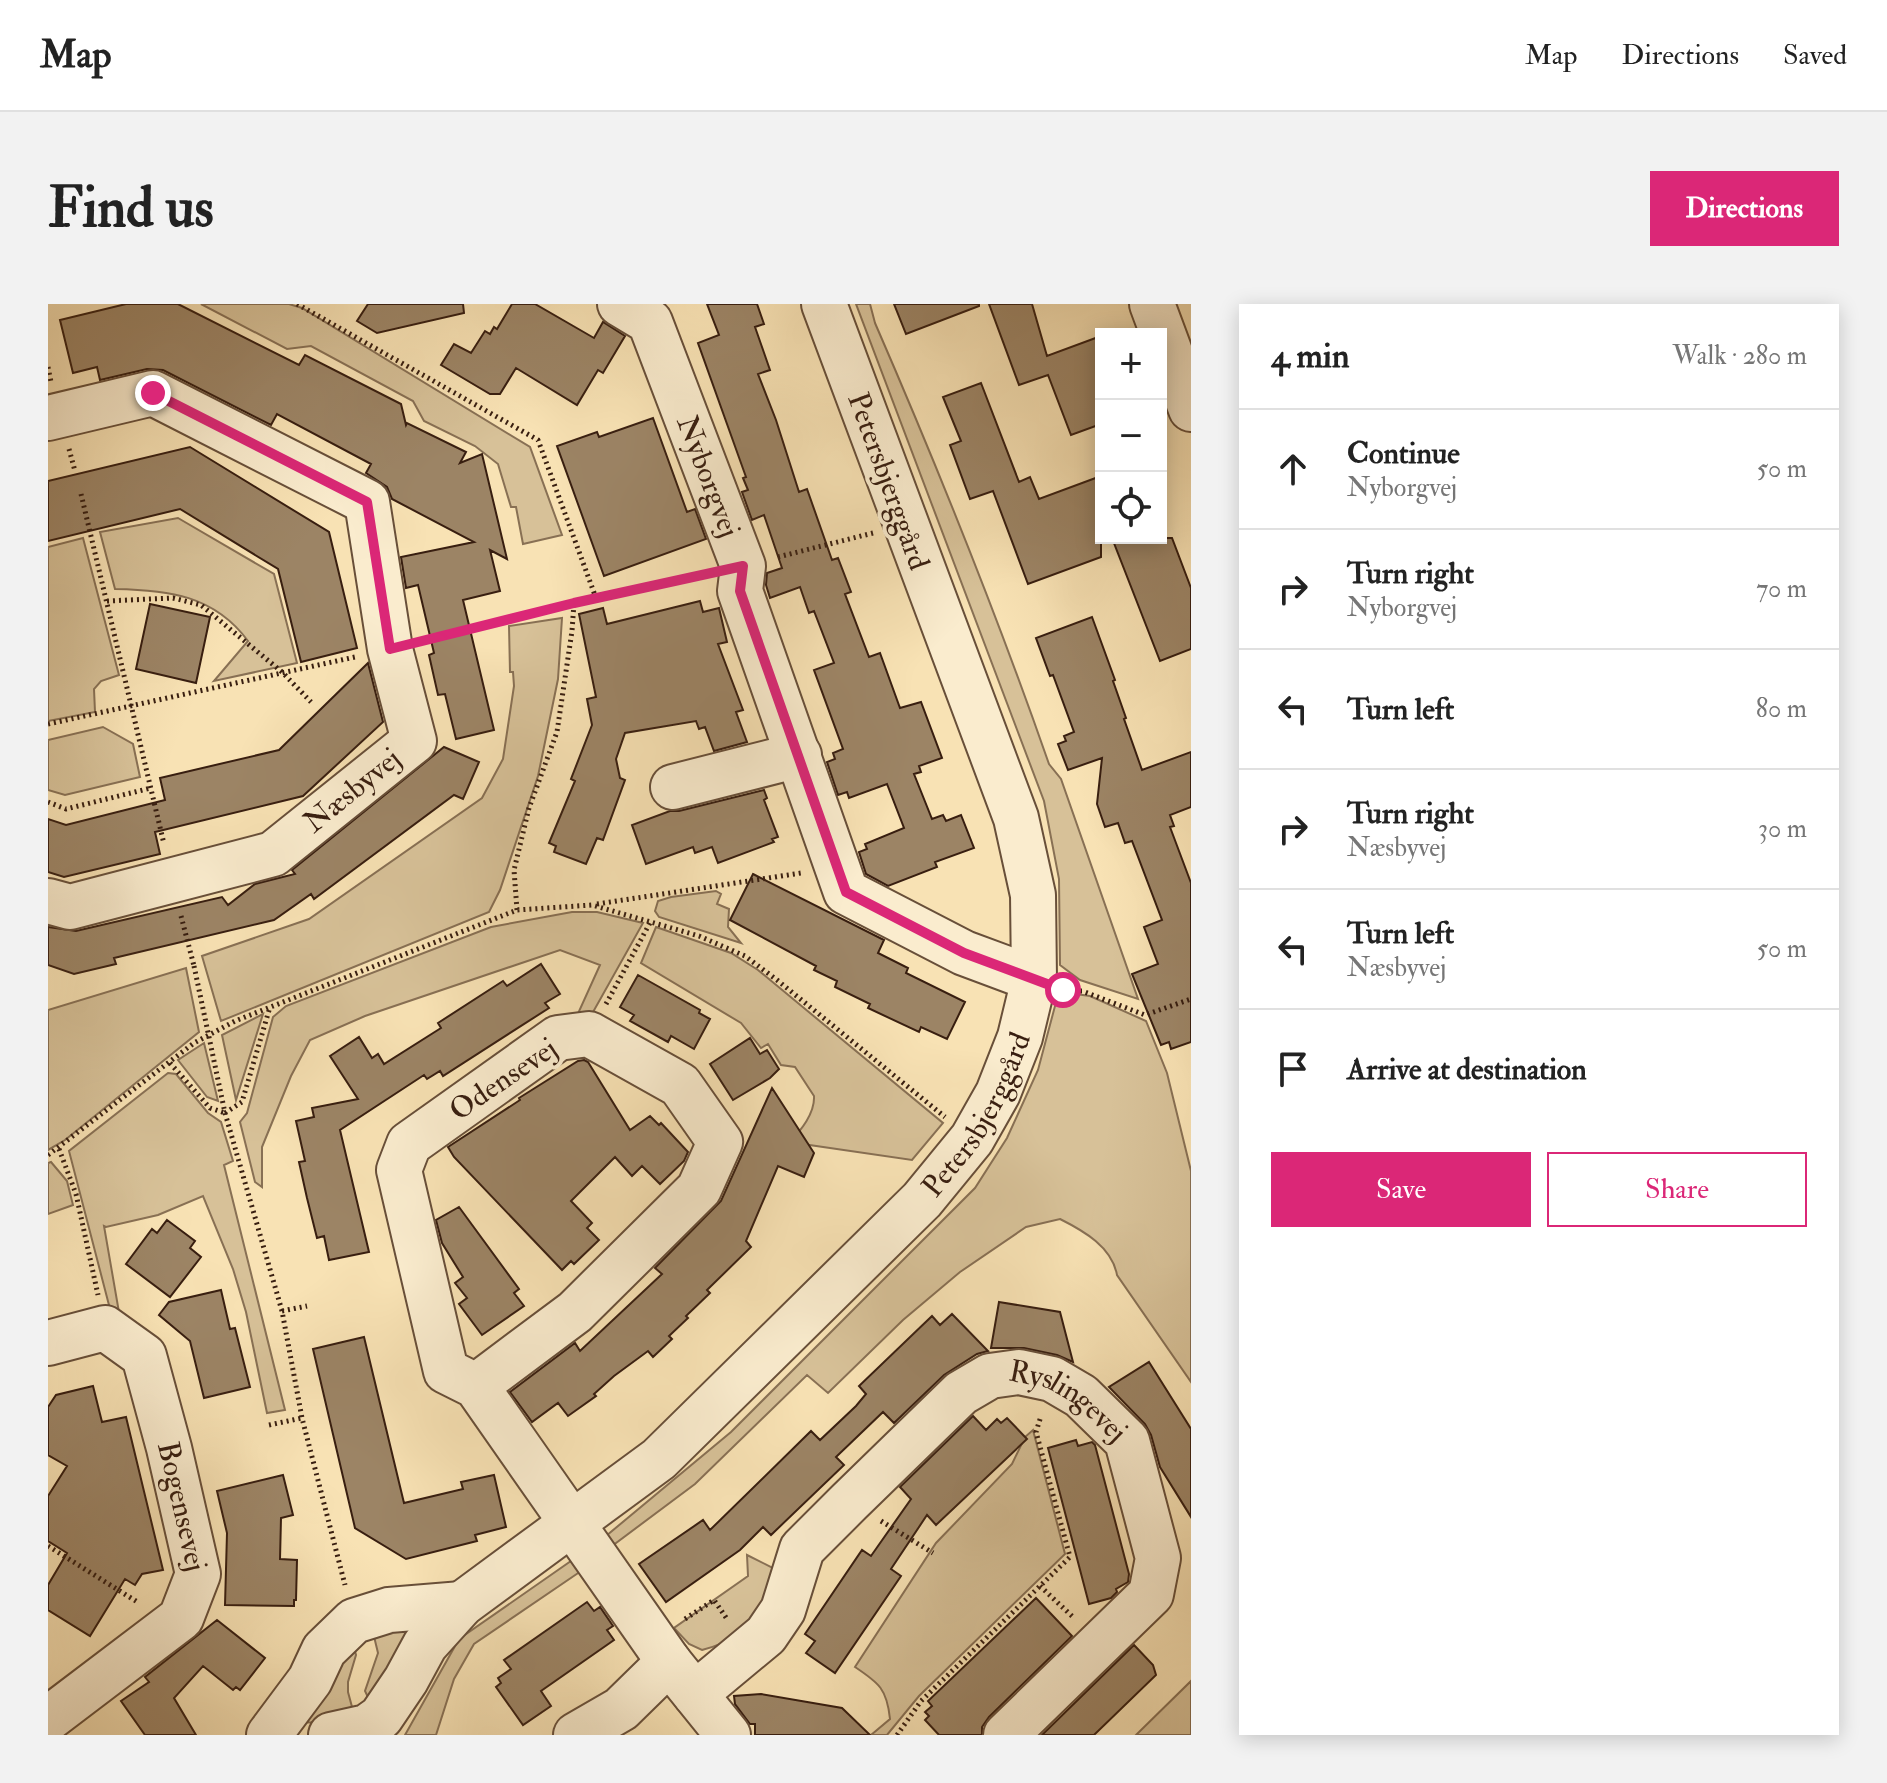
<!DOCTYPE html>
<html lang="en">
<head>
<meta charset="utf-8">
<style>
  :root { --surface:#fff; --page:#f2f2f2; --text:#222; --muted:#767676; --line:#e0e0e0; --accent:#db2777 }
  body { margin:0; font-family:"IM FELL Double Pica",serif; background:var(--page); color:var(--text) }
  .controls { position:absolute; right:24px; top:24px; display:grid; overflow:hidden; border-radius:0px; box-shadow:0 4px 20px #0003 }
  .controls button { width:72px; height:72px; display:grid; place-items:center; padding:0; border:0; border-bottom:2px solid var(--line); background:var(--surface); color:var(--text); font:40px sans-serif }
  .stop { position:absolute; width:24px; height:24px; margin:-18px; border:6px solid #db2777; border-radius:50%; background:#fff }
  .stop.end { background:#db2777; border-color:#fff; box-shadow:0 2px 8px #0008 }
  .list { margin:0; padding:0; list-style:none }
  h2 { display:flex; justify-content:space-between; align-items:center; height:104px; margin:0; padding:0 32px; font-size:34px }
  h2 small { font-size:26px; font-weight:400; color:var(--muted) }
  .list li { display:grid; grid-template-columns:52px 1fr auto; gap:24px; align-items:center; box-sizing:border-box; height:120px; padding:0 32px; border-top:2px solid var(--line) }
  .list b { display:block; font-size:30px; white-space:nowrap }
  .list p { margin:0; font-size:26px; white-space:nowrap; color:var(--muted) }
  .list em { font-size:26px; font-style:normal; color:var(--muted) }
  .actions { display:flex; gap:16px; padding:24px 32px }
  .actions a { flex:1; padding:18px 0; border:2px solid var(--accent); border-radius:0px; text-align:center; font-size:28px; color:var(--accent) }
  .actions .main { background:var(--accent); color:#fff }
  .icon { flex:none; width:44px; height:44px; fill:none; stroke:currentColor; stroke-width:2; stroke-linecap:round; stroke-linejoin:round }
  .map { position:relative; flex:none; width:1143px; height:1431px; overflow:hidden; border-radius:0px }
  header { display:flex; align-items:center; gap:48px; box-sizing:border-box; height:112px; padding:0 40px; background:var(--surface); border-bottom:2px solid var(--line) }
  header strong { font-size:38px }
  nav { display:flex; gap:44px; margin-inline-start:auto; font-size:28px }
  .intro { display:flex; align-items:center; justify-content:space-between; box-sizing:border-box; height:192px; padding:0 48px }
  h1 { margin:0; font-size:56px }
  .button { padding:20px 36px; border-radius:0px; background:var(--accent); color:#fff; font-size:28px; font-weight:700 }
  main { display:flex; gap:48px; padding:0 48px }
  aside { flex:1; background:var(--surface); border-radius:0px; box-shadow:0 4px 20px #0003 }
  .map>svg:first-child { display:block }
</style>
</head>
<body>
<header>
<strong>Map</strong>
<nav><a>Map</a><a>Directions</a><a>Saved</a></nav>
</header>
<div class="intro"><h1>Find us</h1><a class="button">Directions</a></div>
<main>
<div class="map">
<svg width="1143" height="1431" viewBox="0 0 1143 1431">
  <rect width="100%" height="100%" fill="#f8e2b4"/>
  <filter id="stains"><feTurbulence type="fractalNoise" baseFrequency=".0025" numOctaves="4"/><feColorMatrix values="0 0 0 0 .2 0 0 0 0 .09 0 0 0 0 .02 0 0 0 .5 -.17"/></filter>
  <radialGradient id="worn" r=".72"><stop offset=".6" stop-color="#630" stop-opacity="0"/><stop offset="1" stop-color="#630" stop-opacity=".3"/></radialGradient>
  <!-- green -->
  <path fill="#d7c198" stroke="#887054" stroke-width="2" d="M153,0H241L254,4L482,143L514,231L475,240L468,203H463L450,160L427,142L376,117L365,97L263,42L239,45Z
    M808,0H822L827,19C890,164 949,311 1001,460L1013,475L1090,695L1032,676L1012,661L1011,575L996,497Z
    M130,214L226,270L249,359L166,377L200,337C166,291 120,286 67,285L52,228Z
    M35,234L71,371L53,377L46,385L47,408L0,417V243Z
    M514,314L510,375L490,472L452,586L441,608L173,717L154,652L261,615L434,494L455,455L466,382L465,368H462L461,322Z
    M55,423L85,440L92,473L17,491L0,486V436Z
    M668,587L673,590L669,600L681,605L680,623L693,639L611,613L607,607L610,597L623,593Z
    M524,608H549L595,619L540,717L528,714L552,661L512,646L317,712L262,736L243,772L214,843V883L207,878L192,818L199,809L225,713L238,702L443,623Z
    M608,623L683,649L710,666L895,819L864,856L741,838C753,827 767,809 766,792L747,763L733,761L720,740L713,744L693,719L593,659Z
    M138,664L151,728L17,836L0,846V706Z
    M1020,689L1042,692L1098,717L1119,769L1143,867V1078L1069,971C1064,943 1036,927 1012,915L978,923L912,968L855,1016L780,1089L759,1071L647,1180L564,1242L558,1232L683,1128L927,884L959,834L990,766L1007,702L1011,694Z
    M215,710L188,796L174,731Z
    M156,739L170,797L159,793L130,756Z
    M120,769L128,770L160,809L173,818L185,857L176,861L237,1106L219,1109L198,1008L185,965L155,892L110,911L58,923L56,922L72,1014L62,1005L21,847Z
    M3,858L19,877L25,901L0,910V859Z
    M985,1126L1017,1250L871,1392L839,1431H823L842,1415C839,1385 831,1379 807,1363L888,1239L964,1160L977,1133Z
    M533,1250L539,1263L426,1340L406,1375L388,1431H357L411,1335Z
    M699,1251L727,1265C725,1275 724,1288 720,1297C708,1324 681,1339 654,1346L641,1340L626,1324L700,1272Z
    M381,1317L325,1404L317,1387L330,1349L323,1320Z
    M303,1331L308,1351L300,1378V1388L307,1414L279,1419L247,1418Z
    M1143,1377V1431H1088Z"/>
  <!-- building -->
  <path fill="#9c8465" stroke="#381e10" stroke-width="2" d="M78,0H130L251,61L257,51L353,100L358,121L359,119L418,148L412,159L434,150L459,255L442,246L452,287L415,296L446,426L408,435L397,390L390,391L381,351L386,349L370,281L358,284L353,253L426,238L344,195L339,183L318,169L323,160L229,110L223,121L115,66L99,65L52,76L49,63L25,69L12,16Z
    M320,0H415L416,9L329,29L309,17Z
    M464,0H487L546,34L555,18L577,32L555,69L550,66L529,101L468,64L452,90H442L393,61L406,40L423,49L437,27L442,30L446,23L449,25Z
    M659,0H709L716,20L707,23L722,66L710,70L728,116L751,188L759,185L784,256L790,254L803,288L797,290L821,353L832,349L852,404L873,398L894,454L871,462L873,468L866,470L884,515L895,511L898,517L913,511L926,544L887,558L889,563L840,582L818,570L811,548L819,545L817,540L856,524L839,480L801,494L799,488L790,491L779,458L787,455L785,449L795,445L766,366L786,359L766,307L761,309L752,283L722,294L718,281L719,269L734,264L716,211L704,216L694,188L700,186L695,174L698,173L650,39L671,31Z
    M846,0H931V2L858,30Z
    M941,0H984L999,52L1053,32V120L1023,131L1000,71L971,81Z
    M933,79L971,178L982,173L991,195L1053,172V253L980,280L945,187L922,195L902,141L913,137L895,93Z
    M605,114L639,208L647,205L658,235L556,272L509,142L549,128L551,133Z
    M142,143L281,228L309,344L253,358L230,265L132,205L0,237V177Z
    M1064,234H1124L1143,284V345L1112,357Z
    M652,297L655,308L671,304L679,338L670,340L695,406L688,408L699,438L666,447L657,423L651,425L648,417L577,429L568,455L572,474L577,476L555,536L549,534L538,560L506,548L508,542L501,539L527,477L523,475L544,421L539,395L548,393L531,310L555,304L559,320Z
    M102,300L162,313L148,379L88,365Z
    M1044,313L1067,376L1065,377L1078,414L1076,415L1094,466L1143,448V503L1122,511L1126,522L1122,523L1143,579V738L1123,745L1121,738L1113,741L1084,670L1110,660L1096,623L1114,616L1084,537L1077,539L1070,519L1057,523L1049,500L1054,454L1020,466L1010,440L1018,437L1016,432L1026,428L1005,371L1002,372L988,334Z
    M320,359L335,418L255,492L107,528L112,550L16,573L0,568V515L18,521L117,496L112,474L231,446Z
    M396,443L431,458L415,495L406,491L266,595L263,590L226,616L66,654L68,660L26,670L0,661V623L28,627L174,593L180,601L207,580L247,570L244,566Z
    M716,486L719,494L716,496L730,533L724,535L726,538L670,559L664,543L647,549L645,543L598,560L584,521L622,507H631Z
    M705,570L836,636L830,649L860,664L858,669L917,698L899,735L873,723L871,728L820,704L822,700L787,683L789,677L766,666L768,662L682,616Z
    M493,660L512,690L497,699L501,704L395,772L392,767L379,775L376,771L292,826L321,948L281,956L276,932L269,934L259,894L251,858L257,857L248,817L266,813L264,804L310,795L282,752L311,733L324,754L330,750L336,760L393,724L390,719L455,677L459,682Z
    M590,671L652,706L651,709L662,715L646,745L623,732L620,738L582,717L586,711L572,703Z
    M702,734L712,750L719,746L731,765L722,774L685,796L662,760Z
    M536,756L540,758L582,826L602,812L611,821L613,819L640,848L636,857L612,880L594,862L584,872L567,853L523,897L544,919L539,924L551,936L526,960L523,957L514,966L406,853L400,843L472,796L471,794L530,757Z
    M724,784L766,849L756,873L730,862L698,937L703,943L659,986L662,989L638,1012L640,1014L621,1032L624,1035L605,1053L600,1047L566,1072L546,1090L548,1092L520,1112L510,1099L484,1118L462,1088L527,1039L532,1047L614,970L607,964L673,897Z
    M411,903L471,985L466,989L476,1002L434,1031L411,1000L419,994L407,979L415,973L394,939L388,916Z
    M119,916L147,937L142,944L153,953L122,993L78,960L104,925L109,929Z
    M173,986L182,1025L187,1024L202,1083L156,1094L142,1037L111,1011L121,998Z
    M951,998L1012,1008L1025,1058L1009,1051L976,1044H943Z
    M904,1010L940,1047L929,1050L896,1071L846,1119L835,1108L788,1153L796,1161L723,1231L715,1223L692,1246L618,1298L591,1260L655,1216L662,1226L763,1127L772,1136L808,1102L818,1090L811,1082L884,1012L892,1021Z
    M316,1033L356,1199L415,1185L413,1178L446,1171L458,1223L427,1231L429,1237L358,1255L307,1224L265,1045Z
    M1101,1058L1143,1125V1213L1112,1163L1103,1131L1097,1120L1061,1083Z
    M45,1082L54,1118L78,1113L115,1266L94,1270L87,1281L77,1275L42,1332L0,1306V1281L19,1249L0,1237V1192L19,1162L0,1151V1103L8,1091Z
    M925,1112L938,1126L949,1115L953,1119L959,1114L979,1135L888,1221L879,1211L843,1265L853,1272L787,1369L758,1349L767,1337L757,1330L814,1246L823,1252L863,1195L852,1183Z
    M1028,1136L1030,1142L1044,1138L1047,1141L1081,1270L1080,1278L1068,1285L1069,1288L1063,1294L1041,1300L1000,1144Z
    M235,1171L245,1211L233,1214L232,1255L249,1256L248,1296H246V1302L177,1301L179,1229L169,1187Z
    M988,1294L1024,1332L941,1413L934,1423V1431H891L877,1416L881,1412L877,1408L884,1402L880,1397Z
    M539,1298L546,1307L552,1303L565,1322L559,1326L566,1336L493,1387L503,1402L475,1421L448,1383L453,1379L450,1374L463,1365L456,1356Z
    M169,1316L217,1354L192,1386L188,1383L185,1386L155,1362L126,1394L148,1431H97L73,1397L101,1378L97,1373Z
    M1086,1341L1105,1361L1108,1371L1046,1431H994Z
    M713,1390L794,1404L822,1431H707V1420H702L687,1400L686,1392Z"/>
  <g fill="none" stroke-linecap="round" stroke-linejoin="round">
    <defs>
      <g id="minor">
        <path id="s1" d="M572,0L602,18L695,262L692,287L798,588L916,649L986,675"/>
        <path d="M1104,0L1143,105"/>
        <path d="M0,114L105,89L319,198L342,345L366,437L225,550L22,603L0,597"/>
        <path d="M625,483L751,451"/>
        <path id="s2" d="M0,1039L57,1024L96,1052L121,1144L150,1270L133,1314L0,1415"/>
        <path d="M428,1082L527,1008L651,885L672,838L632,781L541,730L510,734L361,840L351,866L398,1067L428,1082L621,1358L680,1431"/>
        <path id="s3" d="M647,1390L718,1331L735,1306L754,1245L801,1198L913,1089L942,1072L971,1068L1004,1075L1033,1092L1079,1137L1110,1254L1103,1290L958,1431"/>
        <path d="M221,1431L262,1376L276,1346L306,1317L341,1306L414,1300"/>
        <path id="s4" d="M283,1431L319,1423L333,1413L358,1376L377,1341L414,1300L611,1155L874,896L924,835L950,789L972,733L986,675L985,591L968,514L776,0"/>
        <path d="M528,1431L573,1405L621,1358"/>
      </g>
    </defs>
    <!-- minor casing -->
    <use href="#minor" stroke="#684f39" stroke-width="48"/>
    <!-- path -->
    <path stroke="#381e10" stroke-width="5" stroke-dasharray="2 4" stroke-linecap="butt" d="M249,0L490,136L548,294
      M0,63L3,78
      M21,145L27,167
      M33,190L116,540
      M730,253L825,229
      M59,297L125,294L153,301L234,368L263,398
      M376,337L526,299L658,270
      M0,420L307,353
      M0,498L18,505L103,484
      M549,600L753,569
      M469,606L466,566L481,504L509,428L524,327L526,299
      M133,612L146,662
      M1020,687H1034L1097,711L1143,695
      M558,700L603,617
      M122,759L162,804L177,809
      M177,809L234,1007L254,1114L297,1281
      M177,809L194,798L222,703
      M11,845L28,890L50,991
      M0,851L146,739L187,717L469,606L544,601L651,632L697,652L729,676L897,813
      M234,1007L259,1002
      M221,1121L254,1114
      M833,1217L885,1249
      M0,1242L91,1299
      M992,1282L1026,1314
      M637,1315L666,1296L679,1315
      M849,1431L873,1397L1022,1253L988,1128L993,1112"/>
    <!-- minor -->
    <use href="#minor" stroke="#faecce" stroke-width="44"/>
    <!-- path-bridge -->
    <path stroke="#381e10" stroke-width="5" stroke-dasharray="2 4" stroke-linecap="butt" d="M146,662L177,809"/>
  </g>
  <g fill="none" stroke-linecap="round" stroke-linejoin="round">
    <!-- route -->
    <path stroke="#db2777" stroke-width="10" d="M105,89L319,198L342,345L526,299L695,262L692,287L798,588L916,649L1015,686"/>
  </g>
  <g text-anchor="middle" stroke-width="8" stroke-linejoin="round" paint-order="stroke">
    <!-- street labels -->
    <g font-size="30" fill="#381e10" stroke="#faecce">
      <text dy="10" stroke="none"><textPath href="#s1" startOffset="200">Nyborgvej</textPath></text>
      <text transform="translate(841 177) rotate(70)" y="10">Petersbjerggård</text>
      <text transform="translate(304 486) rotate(-39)" y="10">Næsbyvej</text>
      <text transform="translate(455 775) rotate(-34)" y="10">Odensevej</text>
      <text dy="10" stroke="none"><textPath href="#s4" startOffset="910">Petersbjerggård</textPath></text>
      <text dy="10" stroke="none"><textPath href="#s3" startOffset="530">Ryslingevej</textPath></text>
      <text dy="10" stroke="none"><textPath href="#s2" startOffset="262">Bogensevej</textPath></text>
    </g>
  </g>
  <rect width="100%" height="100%" filter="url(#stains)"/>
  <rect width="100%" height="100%" fill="url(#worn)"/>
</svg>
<div class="controls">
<button>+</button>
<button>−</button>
<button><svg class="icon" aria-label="locate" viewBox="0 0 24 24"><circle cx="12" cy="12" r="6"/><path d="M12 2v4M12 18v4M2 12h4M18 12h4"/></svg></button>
</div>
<div class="stop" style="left:1015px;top:686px"></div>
<div class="stop end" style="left:105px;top:89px"></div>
</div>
<aside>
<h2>4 min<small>Walk · 280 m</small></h2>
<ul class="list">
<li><svg class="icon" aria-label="ahead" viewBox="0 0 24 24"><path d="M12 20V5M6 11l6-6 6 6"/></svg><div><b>Continue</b><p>Nyborgvej</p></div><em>50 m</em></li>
<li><svg class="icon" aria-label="right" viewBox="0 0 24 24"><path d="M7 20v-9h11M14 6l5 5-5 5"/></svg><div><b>Turn right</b><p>Nyborgvej</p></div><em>70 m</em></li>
<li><svg class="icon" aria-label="left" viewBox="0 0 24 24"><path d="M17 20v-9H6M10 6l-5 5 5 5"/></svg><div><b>Turn left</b></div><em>80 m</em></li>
<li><svg class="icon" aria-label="right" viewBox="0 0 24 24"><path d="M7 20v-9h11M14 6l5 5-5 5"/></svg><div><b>Turn right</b><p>Næsbyvej</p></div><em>30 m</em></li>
<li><svg class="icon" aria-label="left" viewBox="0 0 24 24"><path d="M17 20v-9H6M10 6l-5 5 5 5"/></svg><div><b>Turn left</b><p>Næsbyvej</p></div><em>50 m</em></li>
<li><svg class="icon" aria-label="arrive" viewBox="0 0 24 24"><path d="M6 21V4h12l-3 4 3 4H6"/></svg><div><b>Arrive at destination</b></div></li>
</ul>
<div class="actions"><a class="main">Save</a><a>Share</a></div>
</aside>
</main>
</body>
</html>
